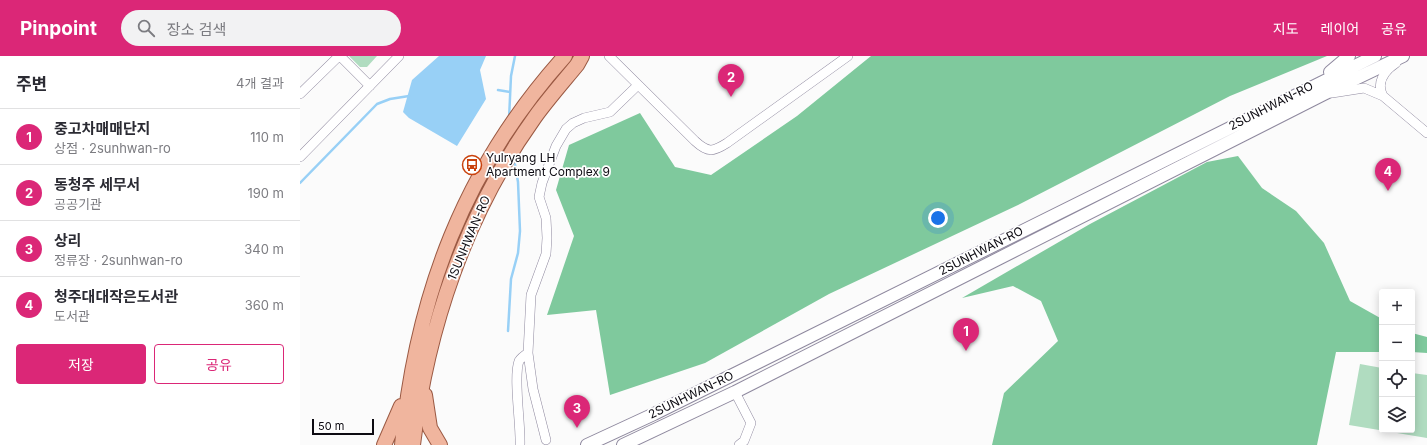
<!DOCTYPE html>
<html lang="ko">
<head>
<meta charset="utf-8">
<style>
  :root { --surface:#fff; --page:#f2f2f3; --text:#2b2b33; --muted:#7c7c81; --line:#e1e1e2; --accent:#db2777 }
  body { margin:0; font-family:Inter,"Noto Sans KR",sans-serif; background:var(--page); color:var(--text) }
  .controls { position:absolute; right:12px; bottom:12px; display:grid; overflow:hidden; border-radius:4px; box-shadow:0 2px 10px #0003 }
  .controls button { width:36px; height:36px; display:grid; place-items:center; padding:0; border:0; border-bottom:1px solid var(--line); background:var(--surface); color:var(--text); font:20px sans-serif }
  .scale { position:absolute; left:12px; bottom:10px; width:62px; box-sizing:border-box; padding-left:4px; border:2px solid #0d0b12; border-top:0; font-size:11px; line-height:14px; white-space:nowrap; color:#0d0b12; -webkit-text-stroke:3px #fff; paint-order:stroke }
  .you { position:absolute; left:638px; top:162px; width:14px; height:14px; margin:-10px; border:3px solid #fff; border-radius:50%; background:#1a73e8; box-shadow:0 0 0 6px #1a73e833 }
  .badge { display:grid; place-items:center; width:26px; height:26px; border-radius:50%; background:var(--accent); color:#fff; font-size:13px; font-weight:700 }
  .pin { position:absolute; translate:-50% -33px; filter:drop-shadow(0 1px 2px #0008) }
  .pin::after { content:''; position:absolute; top:21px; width:14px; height:12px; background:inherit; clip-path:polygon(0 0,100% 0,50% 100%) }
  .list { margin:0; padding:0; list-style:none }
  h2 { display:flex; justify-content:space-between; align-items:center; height:52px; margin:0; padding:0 16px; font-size:17px }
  h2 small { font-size:13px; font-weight:400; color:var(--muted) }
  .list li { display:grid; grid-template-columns:26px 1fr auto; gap:12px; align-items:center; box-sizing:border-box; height:56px; padding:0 16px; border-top:1px solid var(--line) }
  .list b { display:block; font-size:15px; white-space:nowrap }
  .list p { margin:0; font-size:13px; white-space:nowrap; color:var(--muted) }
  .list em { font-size:13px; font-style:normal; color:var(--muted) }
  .actions { display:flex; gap:8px; padding:12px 16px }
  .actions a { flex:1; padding:9px 0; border:1px solid var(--accent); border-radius:4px; text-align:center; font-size:14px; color:var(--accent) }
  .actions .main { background:var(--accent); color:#fff }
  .icon { flex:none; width:22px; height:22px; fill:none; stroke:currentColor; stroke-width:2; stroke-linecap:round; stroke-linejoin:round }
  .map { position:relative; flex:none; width:1127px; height:389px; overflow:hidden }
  header { display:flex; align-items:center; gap:24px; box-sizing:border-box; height:56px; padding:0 20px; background:var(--accent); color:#fff }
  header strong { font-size:19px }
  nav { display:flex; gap:22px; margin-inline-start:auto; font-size:14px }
  .search { width:280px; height:36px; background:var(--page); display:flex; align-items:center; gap:10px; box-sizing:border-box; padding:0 14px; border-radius:22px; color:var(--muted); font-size:15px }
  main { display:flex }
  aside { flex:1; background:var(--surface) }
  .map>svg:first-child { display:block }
</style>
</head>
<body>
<header>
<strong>Pinpoint</strong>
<div class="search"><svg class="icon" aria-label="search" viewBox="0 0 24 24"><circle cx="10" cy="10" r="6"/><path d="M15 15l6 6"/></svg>장소 검색</div>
<nav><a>지도</a><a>레이어</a><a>공유</a></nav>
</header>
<main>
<aside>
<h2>주변<small>4개 결과</small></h2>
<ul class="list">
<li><span class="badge">1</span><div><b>중고차매매단지</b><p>상점 · 2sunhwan-ro</p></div><em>110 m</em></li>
<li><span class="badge">2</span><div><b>동청주 세무서</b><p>공공기관</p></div><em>190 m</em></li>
<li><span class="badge">3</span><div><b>상리</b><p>정류장 · 2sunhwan-ro</p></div><em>340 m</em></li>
<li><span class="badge">4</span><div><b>청주대대작은도서관</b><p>도서관</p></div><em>360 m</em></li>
</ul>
<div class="actions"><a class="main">저장</a><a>공유</a></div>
</aside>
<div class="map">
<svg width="1127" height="389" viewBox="0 0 1127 389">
  <rect width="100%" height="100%" fill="#fbfbfb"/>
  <!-- green -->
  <path fill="#b0dcc0" d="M49,0H77L67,11H60Z
    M1060,308L1082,312V374H1112V317L1127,319V382L1049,369Z"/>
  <!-- forest -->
  <path fill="#7fc99d" d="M571,0H1027L930,40L718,149L529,238L405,307L310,339L296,254L247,259L274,180L256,134L269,89L340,57L375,111L411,119L497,60Z
    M938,100L962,132L996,155L1024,187L1050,245L1082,263V296H1036L1017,389H692L704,337L758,285L741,245L713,230L662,242L790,168L907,106Z
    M1112,277L1127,281V297L1112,296Z"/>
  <!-- water -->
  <path fill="#98d0f6" d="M139,0H186L180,14L186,43L157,90L109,62L103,56L112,24Z"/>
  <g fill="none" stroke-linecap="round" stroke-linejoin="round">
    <!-- stream -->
    <path stroke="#98d0f6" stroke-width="2.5" d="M198,34L210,36
      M209,63L211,20L215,0
      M0,127L77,48L90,43L109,40
      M208,275L211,223L218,197L220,175L218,126L214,103"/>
    <defs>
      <path id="street" d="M40,0L70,30
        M309,0L395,85C408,97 413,96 427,87L548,0
        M1032,37L1064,32L1083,40L1127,77
        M0,38L39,0
        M1083,40C1076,27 1084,15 1096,7
        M0,101L99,0
        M435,336L451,367L444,385L439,389
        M246,384L233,333L228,297L231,239L246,198L247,182L246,162L239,141L242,127L256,90L266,73L273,67L284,62L310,56L338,29
        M220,389C221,368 213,321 219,305C221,302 225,299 228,297"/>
      <path id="secondary" d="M1030,16L1049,0
        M287,389L354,358L1075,0
        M323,389L435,336L1024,38L1103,0"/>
      <path id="primary" d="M125,339L130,372L140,389
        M84,389L101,350
        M102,389C116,240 164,112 265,0
        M113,389C127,272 166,157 235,61C248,43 263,26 277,9L282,0"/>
    </defs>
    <!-- street casing -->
    <use href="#street" stroke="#8f899f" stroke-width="10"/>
    <!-- secondary casing -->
    <use href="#secondary" stroke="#8f899f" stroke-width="14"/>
    <!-- primary casing -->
    <use href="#primary" stroke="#9a5943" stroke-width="16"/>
    <!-- street -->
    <use href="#street" stroke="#fff" stroke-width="9"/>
    <!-- secondary -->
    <use href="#secondary" stroke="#fff" stroke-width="12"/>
    <!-- primary -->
    <use href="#primary" stroke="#f0b59e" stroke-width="14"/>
  </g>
  <!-- icons -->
  <defs>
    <symbol id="bus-ring" viewBox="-11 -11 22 22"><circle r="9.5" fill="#fff" stroke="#c9420d" stroke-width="1.5"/><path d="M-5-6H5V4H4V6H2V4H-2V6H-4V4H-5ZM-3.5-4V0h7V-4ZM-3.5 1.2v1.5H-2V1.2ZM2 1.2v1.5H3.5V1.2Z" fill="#c9420d"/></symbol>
  </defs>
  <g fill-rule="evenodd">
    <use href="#bus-ring" x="161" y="98" width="22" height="22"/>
  </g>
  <g text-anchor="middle" stroke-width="3.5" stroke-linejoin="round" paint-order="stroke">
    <!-- street labels -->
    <g font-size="12" fill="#0d0b12" stroke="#fff">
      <text transform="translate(971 50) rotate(-27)" y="4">2SUNHWAN-RO</text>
      <text transform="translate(169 182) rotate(-67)" y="4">1SUNHWAN-RO</text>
      <text transform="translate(681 195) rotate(-27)" y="4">2SUNHWAN-RO</text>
      <text transform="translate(391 339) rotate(-26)" y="4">2SUNHWAN-RO</text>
    </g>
    <!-- poi labels -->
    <g font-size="12" fill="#0d0b12" stroke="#fff" text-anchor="start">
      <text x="186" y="106">Yulryang LH<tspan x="186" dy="14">Apartment Complex 9</tspan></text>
    </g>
  </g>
</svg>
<div class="controls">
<button>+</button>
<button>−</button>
<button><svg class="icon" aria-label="locate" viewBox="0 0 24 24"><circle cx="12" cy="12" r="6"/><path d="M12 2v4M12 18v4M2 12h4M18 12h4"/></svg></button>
<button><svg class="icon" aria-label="layers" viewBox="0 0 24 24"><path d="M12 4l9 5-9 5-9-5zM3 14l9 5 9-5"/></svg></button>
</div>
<div class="scale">50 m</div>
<div class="you"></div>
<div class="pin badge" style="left:666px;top:295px">1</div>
<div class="pin badge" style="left:431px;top:41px">2</div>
<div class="pin badge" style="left:277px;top:372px">3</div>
<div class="pin badge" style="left:1088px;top:135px">4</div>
</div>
</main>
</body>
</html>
